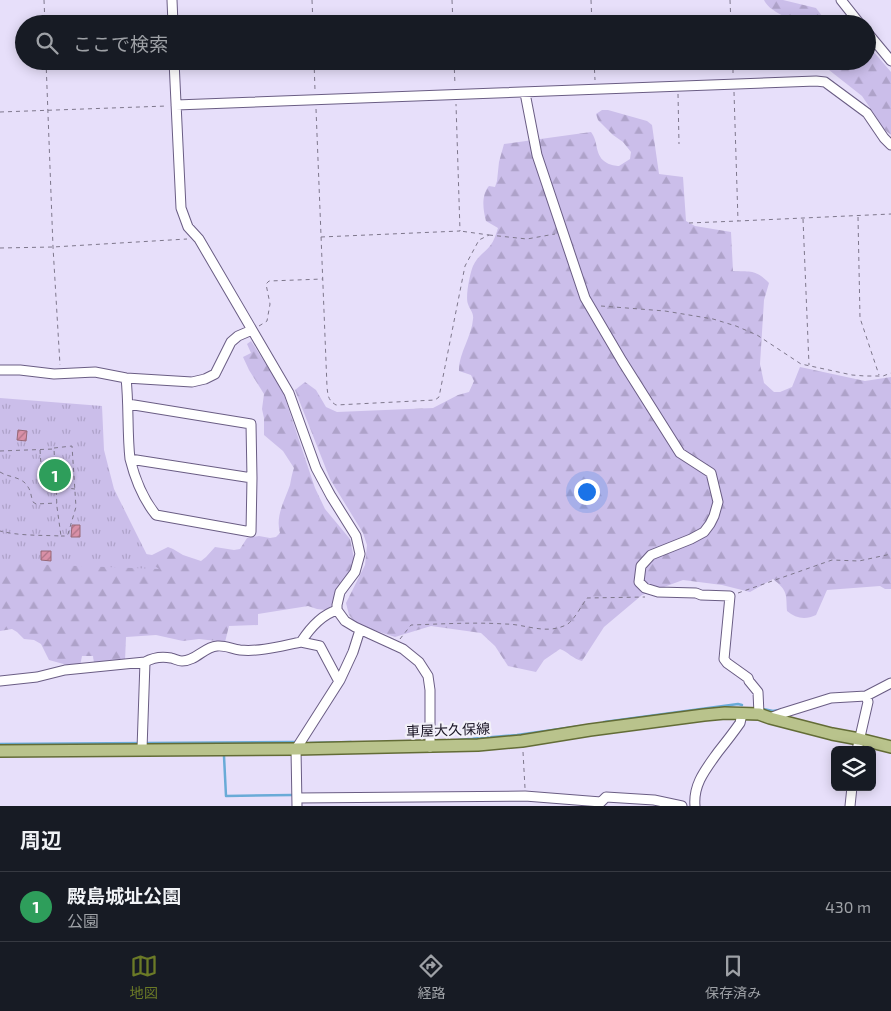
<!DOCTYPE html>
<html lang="ja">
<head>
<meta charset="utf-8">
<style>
  :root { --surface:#171b24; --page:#242831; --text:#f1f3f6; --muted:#9ea1a6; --line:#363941; --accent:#6b7a27 }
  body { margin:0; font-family:"Exo 2","Noto Sans JP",sans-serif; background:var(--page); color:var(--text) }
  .controls { position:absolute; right:15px; bottom:15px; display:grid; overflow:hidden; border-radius:8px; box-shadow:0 2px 12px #0003 }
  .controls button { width:45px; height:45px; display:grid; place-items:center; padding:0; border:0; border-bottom:1px solid var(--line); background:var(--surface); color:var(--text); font:25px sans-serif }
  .you { position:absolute; left:586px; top:491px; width:18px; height:18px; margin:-12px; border:4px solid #fff; border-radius:50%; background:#1a73e8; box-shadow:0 0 0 8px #1a73e833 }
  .badge { display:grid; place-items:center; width:32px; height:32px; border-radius:50%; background:var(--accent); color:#fff; font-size:16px; font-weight:700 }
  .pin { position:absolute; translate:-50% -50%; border:2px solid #fff; box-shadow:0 1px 5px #0006 }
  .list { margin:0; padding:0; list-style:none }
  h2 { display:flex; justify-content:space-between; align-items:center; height:65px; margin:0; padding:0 20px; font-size:21px }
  h2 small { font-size:16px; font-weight:400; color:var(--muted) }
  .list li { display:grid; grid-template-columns:32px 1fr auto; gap:15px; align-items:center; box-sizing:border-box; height:70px; padding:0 20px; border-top:1px solid var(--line) }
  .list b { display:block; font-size:19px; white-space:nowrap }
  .list p { margin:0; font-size:16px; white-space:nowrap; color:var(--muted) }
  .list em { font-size:16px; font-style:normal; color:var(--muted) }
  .icon { flex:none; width:28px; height:28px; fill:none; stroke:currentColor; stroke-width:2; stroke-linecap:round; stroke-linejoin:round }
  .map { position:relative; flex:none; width:891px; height:806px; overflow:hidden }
  .search { position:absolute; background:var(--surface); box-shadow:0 2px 12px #0003; left:15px; right:15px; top:15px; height:55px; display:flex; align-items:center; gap:12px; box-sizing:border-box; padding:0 18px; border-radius:28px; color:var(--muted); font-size:19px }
  .sheet { height:135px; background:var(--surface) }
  nav { display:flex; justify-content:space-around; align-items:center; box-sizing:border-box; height:70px; border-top:1px solid var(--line); background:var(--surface); font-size:14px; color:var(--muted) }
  nav a { display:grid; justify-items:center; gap:2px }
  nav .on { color:var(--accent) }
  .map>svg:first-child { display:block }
</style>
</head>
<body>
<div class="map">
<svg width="891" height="806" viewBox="0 0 891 806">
  <defs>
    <pattern id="forest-firs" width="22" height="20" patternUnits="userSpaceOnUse" patternTransform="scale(1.25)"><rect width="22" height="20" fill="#cbbeea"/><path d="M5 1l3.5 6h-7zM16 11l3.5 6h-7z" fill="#aea2c9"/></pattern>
    <pattern id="park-tufts" width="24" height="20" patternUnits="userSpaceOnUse" patternTransform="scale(1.25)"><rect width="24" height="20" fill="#cbbeea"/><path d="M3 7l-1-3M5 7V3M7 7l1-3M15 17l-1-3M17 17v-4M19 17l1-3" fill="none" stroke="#aea2c9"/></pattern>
    <pattern id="building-hatch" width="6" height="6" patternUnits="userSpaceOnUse" patternTransform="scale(1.25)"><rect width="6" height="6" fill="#d990a7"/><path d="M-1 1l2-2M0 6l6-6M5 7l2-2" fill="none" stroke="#af7488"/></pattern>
  </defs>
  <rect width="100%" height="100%" fill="#e7dffa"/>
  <!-- forest -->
  <path fill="url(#forest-firs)" d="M764,0H783L816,8L828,24H794C785,15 769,11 764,0Z
    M867,44L891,72V135L885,130L862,96L829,70L826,61H867Z
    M602,110H608L647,121L652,125L659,174L683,177L686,221L695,226L731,232L733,271C751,272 755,269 769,283L764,300L760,364L764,383L774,392H780L792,387L800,367L865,381L891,377V589H885L880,586L827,590L816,615C806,620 796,619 787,611C786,594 788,591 773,579L750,592L722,585L683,580L642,595L604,627L582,661C573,659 568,652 560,649L544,660L536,672L508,666L495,646L481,633L431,626L395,637L358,625L349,615L346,603L365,565L367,545L363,533L330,479L295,390L305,382L316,390L326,407L337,412L433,408L458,395L469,392L474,381L471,375L459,371C458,355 472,336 473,319C474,313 470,310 468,304C465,297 470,273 473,266C477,257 484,253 490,246C494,241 496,234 498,228L486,221C483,210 481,195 489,186L495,187L497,181L499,162L504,144L591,132C599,142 594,156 607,163C610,165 616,166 619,166L630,159L631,152L623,142L613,135L598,120L596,114Z
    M251,341L282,389L315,488L325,509L350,539L354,558L352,568L336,593L332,605L326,610L317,609L308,606L258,614V625L229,626L225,642L199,639L183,641L156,635L126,637L125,661L94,663L93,656H82L80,666L67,665L49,660L41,644L34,640L24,639L17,632L12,629L0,631V409L146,554L152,555L168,547L173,549L183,555L201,561L206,557L215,547L234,550L240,549L247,538L259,536L270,538L276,537L280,533C275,516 285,500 290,485C291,479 292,474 294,468L283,451L264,435V418L262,409L264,394L249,370L243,357L251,353L247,344Z"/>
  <!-- park -->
  <path fill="url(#park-tufts)" d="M0,398L102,406L104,450L114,489L151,563L159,569L0,563Z"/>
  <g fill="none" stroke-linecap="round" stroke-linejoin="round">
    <!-- stream -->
    <path stroke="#69abd7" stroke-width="2.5" d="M763,709L773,711L779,710
      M604,722L738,704L742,705
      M458,740L517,735L581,726
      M310,743L351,742
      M0,744L295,742
      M224,756L226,796L292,795"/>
  </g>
  <!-- building -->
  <path fill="url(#building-hatch)" stroke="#976877" d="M18,430L27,431L26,441L17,440Z
    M72,525H80V537H71Z
    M41,551H51V561L41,560Z"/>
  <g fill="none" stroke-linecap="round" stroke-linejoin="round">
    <defs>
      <path id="minor" d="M172,0L173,24
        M841,0L860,24
        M867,32L891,61
        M174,61L181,208L188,227L199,239L289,393L316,468L331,496L356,536L360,554L355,572L340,592L337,605V610L345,621L355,627L403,649L419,662L428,676L430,690V747
        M525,93L537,155L585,298L622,361L680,453L711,473L718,502L714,516L710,524L704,532L691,539L651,555L641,566L639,582L645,588L658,592L696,593L701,595L730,596L724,659L727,663L748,678L749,681L758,692L759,714
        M176,105L816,81L825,82L867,113L884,138L891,145
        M0,370H20L54,374L95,372L126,378L192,382L205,379L215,374L231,342L238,336L252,330
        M126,378C129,405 127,432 130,459
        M128,404L251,424L252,478L251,532L156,515C143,499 135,479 130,459L252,478
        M340,680L353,652L360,630
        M0,681L37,677L65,670L145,662
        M770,718L783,713L831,698L866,696L891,683
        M142,749L145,662C154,657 161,656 171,658C175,659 179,661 182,661C196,661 204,647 217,646C225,645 232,649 240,650C260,652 281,646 301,642
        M857,750L868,702L866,696
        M297,798L525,796L601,802L606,797L654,800L682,806
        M297,806L296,749L340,680L337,678L320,646L301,642C310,628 321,615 337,610
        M695,806C693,784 706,769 718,752C726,742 733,733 740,723L742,714
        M850,806L852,787"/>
      <path id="major" d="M0,751L296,749L478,745L522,741L590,730L704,715L725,713L759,714L770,718L832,734L859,739L891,747"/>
    </defs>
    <!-- minor casing -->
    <use href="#minor" stroke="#6a5d84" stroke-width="11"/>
    <!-- major casing -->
    <use href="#major" stroke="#636c36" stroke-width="14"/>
    <!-- path -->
    <path stroke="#7e778c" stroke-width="1" stroke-dasharray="4 4" stroke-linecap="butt" d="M44,0L45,24
      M312,0L313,24
      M452,0L453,24
      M591,0L592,24
      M730,0L731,24
      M46,61L53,247L60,365
      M314,61L315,90
      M454,61L455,85
      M594,61L595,80
      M733,61V75
      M734,92L738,221L891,214
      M678,94L679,144
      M316,109L327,387C328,396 328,400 336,405L435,400L439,397L465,266L479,240L489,235L460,231
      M0,112L167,106
      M858,217L860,318L879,375
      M803,219L809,365
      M689,223L738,221
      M489,235L527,239L555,234
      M321,237L460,231L456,104
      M0,248L53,247L187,239
      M601,306L665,311L713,319L736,326L757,335L801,364L852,375L865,376H883L891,373
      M259,326L267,321L270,304L266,284L269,281L323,279
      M54,448L72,446L76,507L68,534L67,536H61
      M40,450L42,479L46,487L49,489L66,488L75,489
      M0,451L54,449L57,507L61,536C40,535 20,536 0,531
      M0,472C9,478 22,476 28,487C31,491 31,497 33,502L36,504L57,503
      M738,593L832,560L859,561L891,554
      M400,639L411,625C442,624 473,622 505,624C526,624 545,635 566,625C573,622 582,605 587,598L645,597
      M523,752L525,788"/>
    <!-- minor -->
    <use href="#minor" stroke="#fff" stroke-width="9"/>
    <!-- major -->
    <use href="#major" stroke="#b9c38c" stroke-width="11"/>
  </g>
  <g text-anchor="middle" stroke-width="4.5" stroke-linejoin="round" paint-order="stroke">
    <!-- street labels -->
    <g font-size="14" fill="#1a1525" stroke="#f2f0f9">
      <text transform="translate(448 730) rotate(-2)" y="5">車屋大久保線</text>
    </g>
  </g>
</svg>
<div class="controls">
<button><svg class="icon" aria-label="layers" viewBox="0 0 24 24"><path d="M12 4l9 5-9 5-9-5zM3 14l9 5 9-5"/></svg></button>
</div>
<div class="you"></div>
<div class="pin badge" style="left:55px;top:475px;background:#2e9e5b">1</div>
<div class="search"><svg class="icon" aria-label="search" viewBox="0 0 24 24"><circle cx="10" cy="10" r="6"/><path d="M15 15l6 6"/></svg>ここで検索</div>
</div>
<section class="sheet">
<h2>周辺<small></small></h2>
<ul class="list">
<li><span class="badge" style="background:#2e9e5b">1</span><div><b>殿島城址公園</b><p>公園</p></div><em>430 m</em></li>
</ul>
</section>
<nav>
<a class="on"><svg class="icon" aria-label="map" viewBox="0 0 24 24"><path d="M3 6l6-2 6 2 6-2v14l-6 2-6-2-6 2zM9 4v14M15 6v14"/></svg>地図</a>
<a><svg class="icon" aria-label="directions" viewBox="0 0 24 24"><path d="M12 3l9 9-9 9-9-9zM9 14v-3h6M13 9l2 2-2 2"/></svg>経路</a>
<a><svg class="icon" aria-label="saved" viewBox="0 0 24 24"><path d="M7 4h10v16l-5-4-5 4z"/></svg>保存済み</a>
</nav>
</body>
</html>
